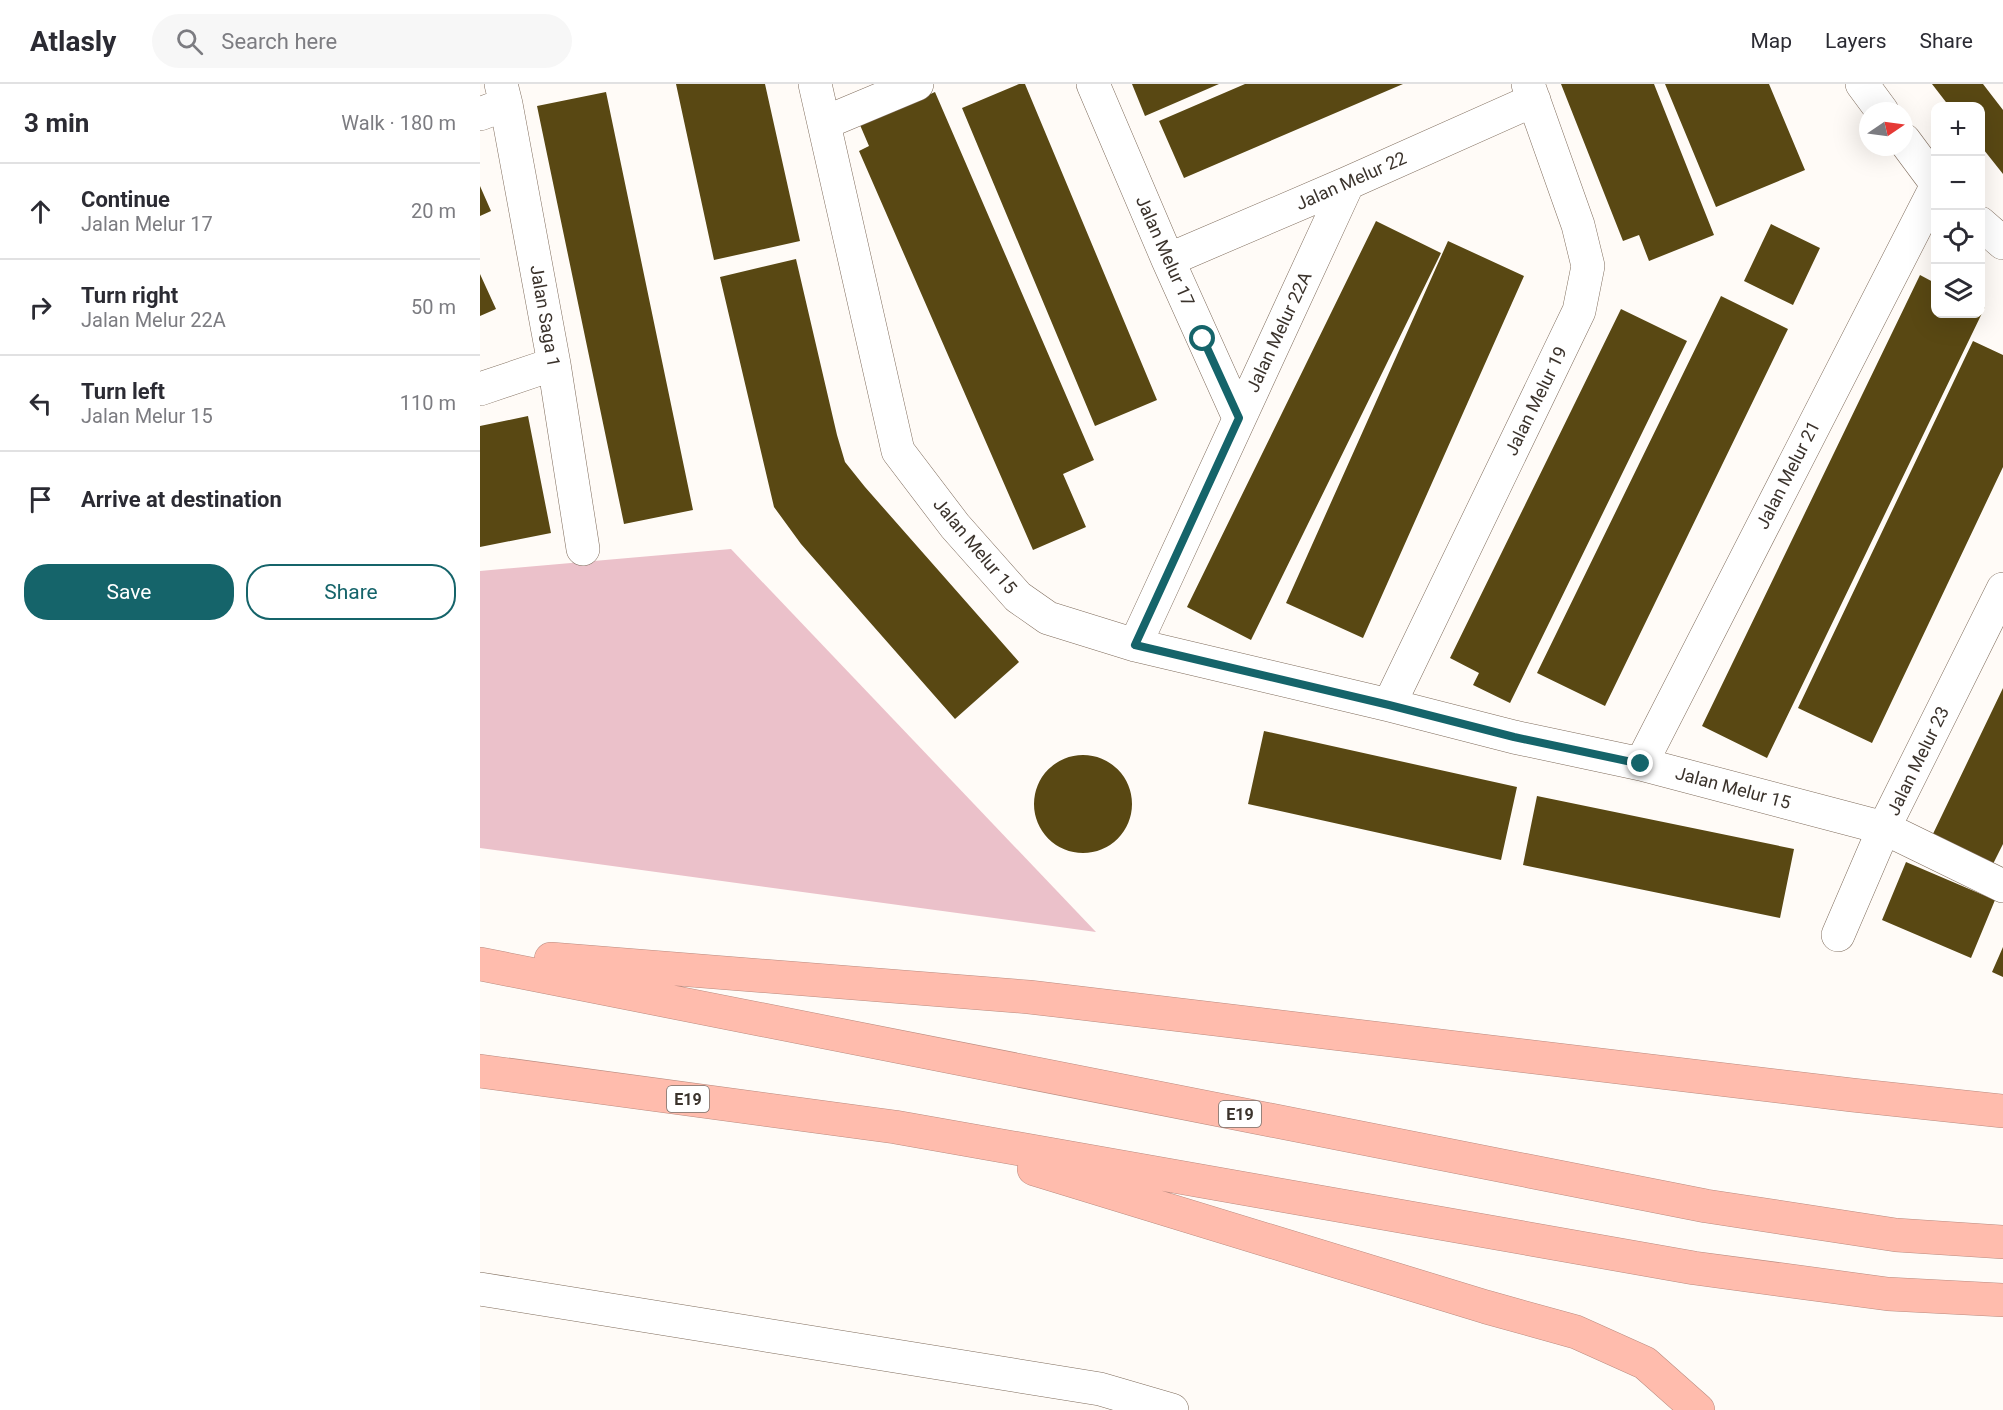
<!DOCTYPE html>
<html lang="en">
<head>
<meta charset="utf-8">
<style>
  :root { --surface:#fff; --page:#f7f7f7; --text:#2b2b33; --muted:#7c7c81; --line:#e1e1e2; --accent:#15646a }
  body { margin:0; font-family:Roboto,sans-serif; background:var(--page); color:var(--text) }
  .controls { position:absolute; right:18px; top:18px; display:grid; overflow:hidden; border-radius:12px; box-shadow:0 6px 24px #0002 }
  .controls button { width:54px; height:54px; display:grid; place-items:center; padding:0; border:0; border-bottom:2px solid var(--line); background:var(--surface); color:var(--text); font:30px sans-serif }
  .compass { position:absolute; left:1379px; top:18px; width:54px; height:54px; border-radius:50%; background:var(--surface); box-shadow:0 6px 24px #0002; rotate:77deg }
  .stop { position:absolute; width:18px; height:18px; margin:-14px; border:4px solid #15646a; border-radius:50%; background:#fff }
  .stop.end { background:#15646a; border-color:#fff; box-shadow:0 2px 6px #0008 }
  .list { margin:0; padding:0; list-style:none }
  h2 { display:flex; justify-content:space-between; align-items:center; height:78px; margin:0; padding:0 24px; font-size:26px }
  h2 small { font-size:20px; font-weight:400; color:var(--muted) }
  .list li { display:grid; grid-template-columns:39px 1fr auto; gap:18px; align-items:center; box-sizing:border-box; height:96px; padding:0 24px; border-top:2px solid var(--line) }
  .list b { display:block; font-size:22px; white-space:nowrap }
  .list p { margin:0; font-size:20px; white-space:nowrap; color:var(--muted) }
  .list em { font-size:20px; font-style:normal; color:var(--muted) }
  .actions { display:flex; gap:12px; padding:18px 24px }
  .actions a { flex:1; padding:14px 0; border:2px solid var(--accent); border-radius:24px; text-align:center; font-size:21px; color:var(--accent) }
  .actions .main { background:var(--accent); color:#fff }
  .icon { flex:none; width:33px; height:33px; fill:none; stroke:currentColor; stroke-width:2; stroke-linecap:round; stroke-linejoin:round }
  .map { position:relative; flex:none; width:1523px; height:1326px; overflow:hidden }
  header { display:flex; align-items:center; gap:36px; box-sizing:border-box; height:84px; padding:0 30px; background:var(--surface); border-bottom:2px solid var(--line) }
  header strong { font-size:28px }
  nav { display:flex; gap:33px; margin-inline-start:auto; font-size:21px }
  .search { width:420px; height:54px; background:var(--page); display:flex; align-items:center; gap:15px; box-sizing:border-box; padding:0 21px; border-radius:33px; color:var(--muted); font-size:22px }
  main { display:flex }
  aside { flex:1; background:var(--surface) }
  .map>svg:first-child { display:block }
</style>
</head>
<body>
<header>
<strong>Atlasly</strong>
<div class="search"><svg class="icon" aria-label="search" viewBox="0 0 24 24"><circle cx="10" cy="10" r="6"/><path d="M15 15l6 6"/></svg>Search here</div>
<nav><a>Map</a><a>Layers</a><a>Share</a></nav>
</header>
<main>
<aside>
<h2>3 min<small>Walk · 180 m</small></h2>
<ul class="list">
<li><svg class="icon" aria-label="ahead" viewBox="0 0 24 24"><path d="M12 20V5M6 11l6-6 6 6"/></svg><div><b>Continue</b><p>Jalan Melur 17</p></div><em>20 m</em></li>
<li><svg class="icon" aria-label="right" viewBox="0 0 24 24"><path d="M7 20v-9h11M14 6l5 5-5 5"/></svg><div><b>Turn right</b><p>Jalan Melur 22A</p></div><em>50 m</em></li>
<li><svg class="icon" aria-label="left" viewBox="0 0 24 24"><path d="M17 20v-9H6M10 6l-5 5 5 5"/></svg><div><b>Turn left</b><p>Jalan Melur 15</p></div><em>110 m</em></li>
<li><svg class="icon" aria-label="arrive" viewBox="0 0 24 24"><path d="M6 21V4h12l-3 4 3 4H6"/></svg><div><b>Arrive at destination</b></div></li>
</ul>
<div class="actions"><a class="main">Save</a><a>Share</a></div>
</aside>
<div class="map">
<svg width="1523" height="1326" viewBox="0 0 1523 1326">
  <rect width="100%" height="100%" fill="#fffbf7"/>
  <!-- green -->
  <path fill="#ebc1ca" d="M251,465L616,848L0,764V487Z"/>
  <!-- building -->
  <path fill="#594813" d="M196,0H285L320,157L234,176Z
    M539,0H545L677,316L615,342L482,24Z
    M652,0H739L665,32Z
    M765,0H923L704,94L679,37Z
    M1081,0H1174L1234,151L1169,177L1159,151L1143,157Z
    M1185,0H1289L1325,86L1236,123Z
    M1452,0H1503L1523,26V90L1500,61V22H1469Z
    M126,8L213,426L144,440L57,22Z
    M455,8L614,376L583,390L606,443L553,466L379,67L389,62L380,41Z
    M0,102L11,127L0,132Z
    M896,137L961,169L771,556L707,523Z
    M1291,140L1340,164L1313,221L1264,197Z
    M968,157L1044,192L883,554L806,519Z
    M316,175L357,351L365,378L385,403L539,578L475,635L321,460L294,423L240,193Z
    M0,190L16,225L0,232Z
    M1440,191L1455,199V230H1500V221L1505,223L1287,674L1222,642Z
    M1241,212L1308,245L1125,622L1057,589Z
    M1141,225L1207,257L1030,619L993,601L999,589L970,574Z
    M1493,257L1523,271V383L1392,659L1318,624Z
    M48,332L71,449L0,463V342Z
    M1523,604V760L1511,784L1451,754Z
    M784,647L1037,703L1021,776L768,720Z
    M554 720a49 49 0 1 1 98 0a49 49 0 1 1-98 0Z
    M1057,712L1314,765L1300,834L1043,781Z
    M1426,778L1515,816L1491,874L1402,836Z
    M1523,863V893L1512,888Z"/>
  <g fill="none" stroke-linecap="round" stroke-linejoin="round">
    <defs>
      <path id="minor" d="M21,0L26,20L74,280L103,465
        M335,0L418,367L475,442L538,513L568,534L655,561L909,621L1034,653L1161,680L1404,744L1523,802
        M613,0L688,176L759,334
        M1382,0L1402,27
        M0,30L26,20
        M344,39L437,0
        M1424,56L1456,99
        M1500,139L1523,159
        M688,176L868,99L1054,16
        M0,305L74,280
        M655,561L868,99
        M909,621L1099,227L1108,182L1098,141L1048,0
        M1161,680L1456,103
        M1358,851L1404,744L1523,505
        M0,1205L620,1305L692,1326"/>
      <path id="highway" d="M71,875L549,913L1372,1011L1523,1027
        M0,880L1226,1122L1416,1151L1523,1158
        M0,987L415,1043L1214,1184L1408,1210L1523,1216
        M554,1085L1006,1223L1096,1248L1165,1279L1218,1326"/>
    </defs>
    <!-- minor casing -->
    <use href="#minor" stroke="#7f6c5c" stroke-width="34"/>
    <!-- highway casing -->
    <use href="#highway" stroke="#ba8c80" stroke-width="34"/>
    <!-- minor -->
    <use href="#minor" stroke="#fff" stroke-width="33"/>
    <!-- highway -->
    <use href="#highway" stroke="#ffbcad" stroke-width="33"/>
  </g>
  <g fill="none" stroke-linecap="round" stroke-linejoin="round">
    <!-- route -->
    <path stroke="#15646a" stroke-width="8" d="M723,255L759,334L655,561L909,621L1034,653L1161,680"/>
  </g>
  <g text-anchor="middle" stroke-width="6" stroke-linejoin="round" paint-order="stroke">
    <!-- shield labels -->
    <g fill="#fff" stroke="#76706b" stroke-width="1.5">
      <rect x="187" y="1002" width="42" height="26" rx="4.5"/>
      <rect x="739" y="1017" width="42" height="26" rx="4.5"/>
    </g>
    <g font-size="16" font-weight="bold" fill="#3b332c">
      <text x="208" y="1021">E19</text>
      <text x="760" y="1036">E19</text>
    </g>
    <!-- street labels -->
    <g font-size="18" fill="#3b332c" stroke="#fff">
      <text transform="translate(871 97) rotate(-24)" y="6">Jalan Melur 22</text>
      <text transform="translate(685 167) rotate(66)" y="6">Jalan Melur 17</text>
      <text transform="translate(65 232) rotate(80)" y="6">Jalan Saga 1</text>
      <text transform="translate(799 248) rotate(-65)" y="6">Jalan Melur 22A</text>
      <text transform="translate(1056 317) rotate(-64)" y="6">Jalan Melur 19</text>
      <text transform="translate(1308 391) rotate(-63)" y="6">Jalan Melur 21</text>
      <text transform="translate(495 462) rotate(50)" y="6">Jalan Melur 15</text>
      <text transform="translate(1438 677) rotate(-64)" y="6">Jalan Melur 23</text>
      <text transform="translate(1253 704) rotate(15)" y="6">Jalan Melur 15</text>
    </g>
  </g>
</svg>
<div class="controls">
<button>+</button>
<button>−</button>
<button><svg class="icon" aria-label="locate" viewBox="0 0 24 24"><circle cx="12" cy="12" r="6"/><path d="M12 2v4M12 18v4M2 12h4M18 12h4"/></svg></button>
<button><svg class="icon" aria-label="layers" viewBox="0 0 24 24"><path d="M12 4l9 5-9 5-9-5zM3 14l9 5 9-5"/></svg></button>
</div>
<svg class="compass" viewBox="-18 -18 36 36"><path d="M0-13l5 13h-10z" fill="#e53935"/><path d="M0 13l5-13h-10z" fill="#7c7c81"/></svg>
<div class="stop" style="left:723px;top:255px"></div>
<div class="stop end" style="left:1161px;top:680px"></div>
</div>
</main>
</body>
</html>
